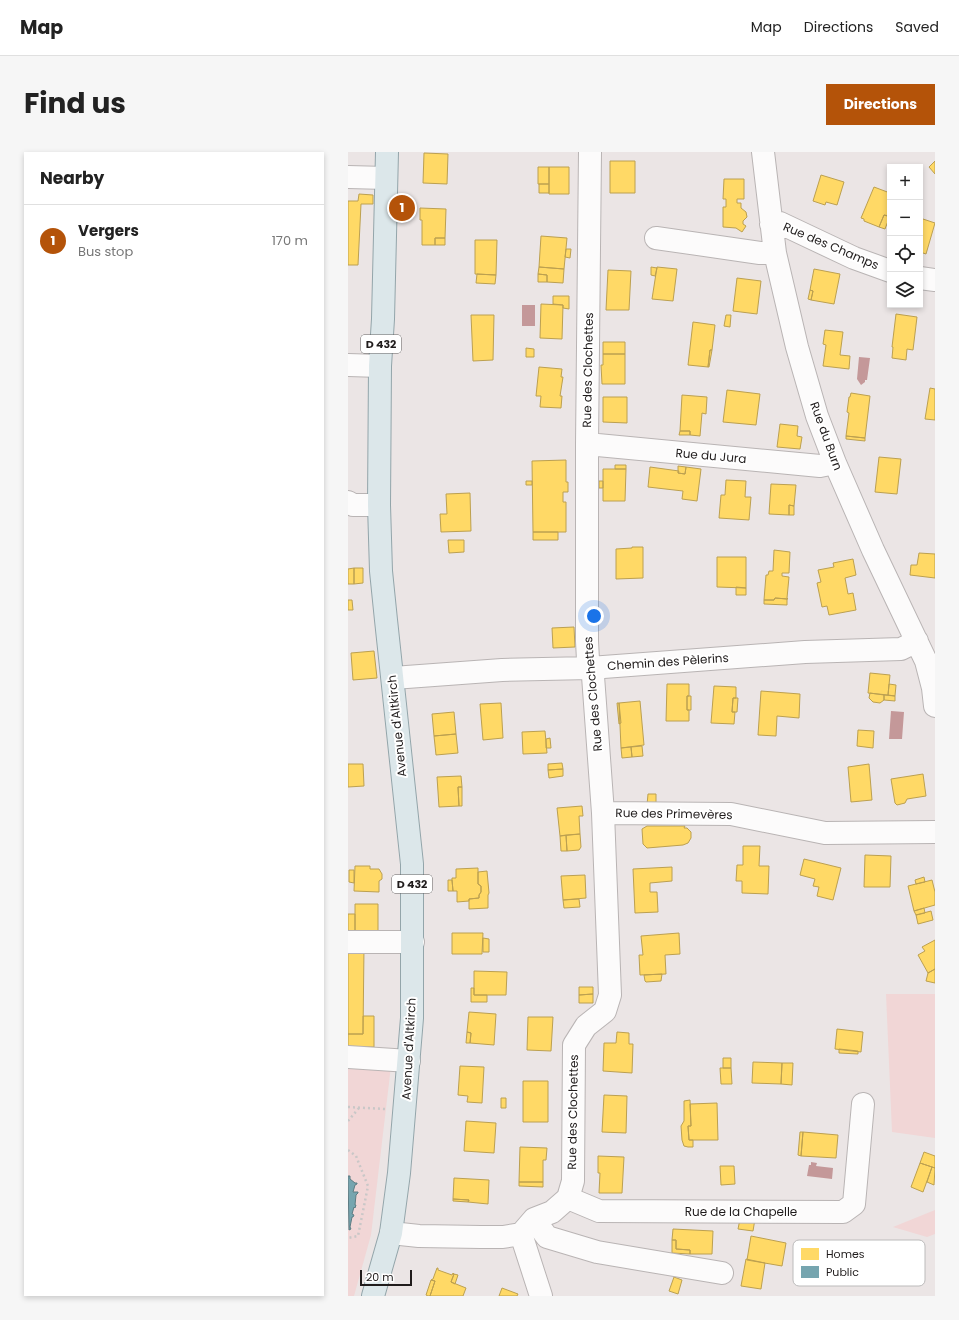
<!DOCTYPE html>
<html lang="en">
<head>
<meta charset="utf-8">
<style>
  :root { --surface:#fff; --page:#f6f6f6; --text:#222; --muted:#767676; --line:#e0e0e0; --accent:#b45309 }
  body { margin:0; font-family:Poppins,sans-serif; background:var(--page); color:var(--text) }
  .controls { position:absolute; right:12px; top:12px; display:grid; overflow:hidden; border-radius:0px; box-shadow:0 2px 6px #0003 }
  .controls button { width:36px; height:36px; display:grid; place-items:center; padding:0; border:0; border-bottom:1px solid var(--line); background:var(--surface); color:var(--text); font:20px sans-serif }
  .scale { position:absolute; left:12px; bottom:10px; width:52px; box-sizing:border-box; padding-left:4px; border:2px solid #201c1c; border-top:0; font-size:11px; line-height:14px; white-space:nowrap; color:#201c1c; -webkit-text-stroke:3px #fff; paint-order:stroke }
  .you { position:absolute; left:246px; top:464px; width:14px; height:14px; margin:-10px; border:3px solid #fff; border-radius:50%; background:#1a73e8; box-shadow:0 0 0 6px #1a73e833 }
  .badge { display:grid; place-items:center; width:26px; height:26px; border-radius:50%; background:var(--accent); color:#fff; font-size:13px; font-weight:700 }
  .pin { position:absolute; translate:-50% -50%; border:2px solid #fff; box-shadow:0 1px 4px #0006 }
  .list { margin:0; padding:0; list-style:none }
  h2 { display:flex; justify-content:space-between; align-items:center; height:52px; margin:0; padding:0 16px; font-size:17px }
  h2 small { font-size:13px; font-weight:400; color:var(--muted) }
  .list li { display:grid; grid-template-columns:26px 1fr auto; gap:12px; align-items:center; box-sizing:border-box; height:72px; padding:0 16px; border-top:1px solid var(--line) }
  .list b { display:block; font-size:15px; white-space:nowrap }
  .list p { margin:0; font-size:13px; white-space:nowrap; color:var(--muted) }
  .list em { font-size:13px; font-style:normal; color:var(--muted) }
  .icon { flex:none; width:22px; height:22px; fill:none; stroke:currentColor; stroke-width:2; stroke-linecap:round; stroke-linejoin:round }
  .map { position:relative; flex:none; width:587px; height:1144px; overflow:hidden; border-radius:0px }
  header { display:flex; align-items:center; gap:24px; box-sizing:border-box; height:56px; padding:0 20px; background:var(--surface); border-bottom:1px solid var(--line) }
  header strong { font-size:19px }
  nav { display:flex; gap:22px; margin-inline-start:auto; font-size:14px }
  .intro { display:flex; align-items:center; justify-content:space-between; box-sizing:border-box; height:96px; padding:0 24px }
  h1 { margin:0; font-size:28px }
  .button { padding:10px 18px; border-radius:0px; background:var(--accent); color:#fff; font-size:14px; font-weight:700 }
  main { display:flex; gap:24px; padding:0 24px }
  aside { flex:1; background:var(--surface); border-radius:0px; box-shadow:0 2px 6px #0003 }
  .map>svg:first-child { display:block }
</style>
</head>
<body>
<header>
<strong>Map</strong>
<nav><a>Map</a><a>Directions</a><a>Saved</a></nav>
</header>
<div class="intro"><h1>Find us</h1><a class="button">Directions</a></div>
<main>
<aside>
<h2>Nearby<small></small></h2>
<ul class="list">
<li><span class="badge">1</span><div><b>Vergers</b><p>Bus stop</p></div><em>170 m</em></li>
</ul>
</aside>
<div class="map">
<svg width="587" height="1144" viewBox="0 0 587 1144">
  <rect width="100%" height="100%" fill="#ebe5e5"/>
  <!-- green -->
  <path fill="#f1d6d6" d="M538,842H587V986L544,980Z
    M0,910L43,914L23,1083L6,1144H0Z
    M587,1058V1082L579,1085L545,1075Z"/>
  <!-- water -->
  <path fill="#c49899" d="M174,153H187V174H174Z
    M511,205L522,206L519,228H517V230L513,233L509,227Z
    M543,559L556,560L554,587H541Z
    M463,1010L469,1011L468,1014L485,1016L484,1027L459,1024L461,1013H463Z"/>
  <!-- homes -->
  <path fill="#ffd966" stroke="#bca050" d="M76,1L100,2L99,32L75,31Z
    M262,9H287V41H262Z
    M587,9V22L581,15Z
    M190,15H201V32H190Z
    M201,15H221V42H201Z
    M473,23L496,30L489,53L478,50L477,53L465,49Z
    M376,27H396V47H389V51H393V56L398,60L399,65L395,69V72L398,74L394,80L388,76L375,75V55H378V47H375Z
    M191,32H201V41H191Z
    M526,35L542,41V56L539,64L536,63L531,75L516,69V67L513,66Z
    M11,42L25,43V52H13L10,113H0V49H10Z
    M72,56L98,57L97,86H87V93H74V68H72Z
    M536,63L542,64L537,77L531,75Z
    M572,66L587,71L578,102L572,100Z
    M193,84L219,86L216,117L191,115Z
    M87,86H97V93H87Z
    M127,88H149L148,123L127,122Z
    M218,97H223L222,106L217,105Z
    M191,115L216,117L215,131L199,130V123L190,122Z
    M303,115L309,116L307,124L303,123Z
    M309,115L329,117L325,149L304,147Z
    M466,117L492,122L486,152L463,148L465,139L462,138Z
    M260,118L283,119L281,158H258Z
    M129,122L148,123L147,132L128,131Z
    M190,122L199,123V130H190Z
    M389,126L413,129L409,162L385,159Z
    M462,138L465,139L463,148L460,147Z
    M205,144H221V157L215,156V153L205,152Z
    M193,152L215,153L214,187L192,186Z
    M548,162L569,165L565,198L559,197L558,208L544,206L545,195H544Z
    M123,163H146L145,208L125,209Z
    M378,163H383L382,175L376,174Z
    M345,170L367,173L364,198H362L360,215L340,213Z
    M477,178L495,180L492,203L502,204L501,217L475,214L478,193L475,192Z
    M255,190H277V202H255Z
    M178,196L186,197V205H178Z
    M362,198H364L361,215H360Z
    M255,202H277V232H254L253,213H255Z
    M191,215L214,217L213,225H215L212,244H214L213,256L192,255L193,244H188Z
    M582,236L587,237V268L577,267Z
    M379,238L412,242L408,273L375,270Z
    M503,241L522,244L517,286L498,284L501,261L499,260L501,245H502Z
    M334,243L359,245L358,262L354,261L352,284L342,283V279H332Z
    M255,245H279V271L255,270Z
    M432,272L450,274L449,284L454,285L452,297L429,295Z
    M332,279H342V283H331Z
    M498,284L517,286V289L498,287Z
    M531,305L553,307L549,342L527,340Z
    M218,308V330H220V340H215V350H218V380H185L184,309Z
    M267,313H278V317H267Z
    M330,314L338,315L337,322L330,321Z
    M302,315L331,319L330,321L337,322L338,315L353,317L349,349L334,347L335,339L300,335Z
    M255,317H278L277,349H255Z
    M378,328L398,329L397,345H403L401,368L371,366L373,343H377Z
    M178,329H184V333H178Z
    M251,329H255V336H251Z
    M423,332L448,333L446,354L441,353V363L421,362Z
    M122,341L123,379L93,380L92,362H99L98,342Z
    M441,353L446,354V363H441Z
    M185,380H210V388H185Z
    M100,388H116V400L101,401Z
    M284,395H295V426L268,427V397L284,396Z
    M426,398L442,400L441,421H434V424L441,425L439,446L440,447L427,446L426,448H416L418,423H420L421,419H425Z
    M571,401L587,402V426L562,423L563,413H569Z
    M369,405H398V436L369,435Z
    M505,407L508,423L497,426L500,442L505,441L508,458L481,463L479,454L474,455L469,431L473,430L470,418L486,415L485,411Z
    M6,416V432H0V417Z
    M6,416H15V431L6,432Z
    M388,435L398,436V443H388Z
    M427,446L439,447V453L416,452V448H426Z
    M0,448H4L5,458H0Z
    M226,475L227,495L205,496L204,476Z
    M26,499L29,526L5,528L3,501Z
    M522,521L542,523L540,543L520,541Z
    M319,532H341V544H339V558H341V569H318Z
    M541,532L548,533L547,544L540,543Z
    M366,534L388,535V546H385L384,560H387L386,572L363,571Z
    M413,539L452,542L451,566L429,564L428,584L410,583Z
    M522,541L536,543V548L532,551L525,550L521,546Z
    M536,543L547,544V549L536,548Z
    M339,544H343V558H339Z
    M385,546H390L389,560H384Z
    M292,549L296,593L273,596L271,551Z
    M153,551L155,586L135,588L132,552Z
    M269,551H271L273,571L271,572Z
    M106,560L108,582L86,584L84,562Z
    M510,578L526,579L525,596L509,594Z
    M197,579L199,601L175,602L174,580Z
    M108,582L110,601L88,603L86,584Z
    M202,586L203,596H198V587Z
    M294,594L295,604L284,605L283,595Z
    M283,595L284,605L274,606L273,596Z
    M214,611L215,617L200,618V612Z
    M0,612H15L16,634L0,635Z
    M521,612L524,648L503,650L500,615Z
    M215,617V624L201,626L200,618Z
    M575,622L578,644L559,647L557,651L549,653L547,651L543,627Z
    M113,624L114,635H110L111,654L91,655L89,625Z
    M110,635H114V654H111Z
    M300,642H308V653H299Z
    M234,654L235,664H231L232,682L212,684L209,656Z
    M299,674H337L336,676H339L343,680V686L340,691L335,693L299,696L295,692L294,677Z
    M232,682L233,695L231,698L219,699L218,683Z
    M218,683L219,699H213L212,684Z
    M395,694H412L411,714H421L420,742L394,741V729H388L389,713H395Z
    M517,703L543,704L542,735H516Z
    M456,707L493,716L485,748L469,744L471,735L465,734L467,727L452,723Z
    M7,714H22V717H31L34,722V727L31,729V740L6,739Z
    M324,715V729L302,731V740H309L310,760L287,761L285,717Z
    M130,716V732L133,734V740L131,743V746L121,747V749L109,750V739H105L104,728V726H108V717Z
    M1,718H6V731L1,730Z
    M139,719L141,741L140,743V756L121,757V747L131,746V743L133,740V734L130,732V720Z
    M237,723L238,746L215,748L213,724Z
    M576,725L577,730L568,732L567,728Z
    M100,728H104L105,739H100Z
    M584,728L587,740V753L566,759L560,734Z
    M231,747L232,755L216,756L215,748Z
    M7,752H30V781L7,780Z
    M576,756L577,761L568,763L566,759Z
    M583,759L585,768L570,772L568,763Z
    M0,762H7V779H0Z
    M104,781H135L134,802H104Z
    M331,781L332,802L317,803L318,822L292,823L291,803H295L293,784Z
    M135,786L141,787V800H135Z
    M587,788V817L580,821L570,803L577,799L574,795Z
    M0,795H16L15,882H0Z
    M587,817V831L578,829L580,821Z
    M126,819L159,820L158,843H126Z
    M314,822L313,829L298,830L297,829L296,823Z
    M231,835H245V842L231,843Z
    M123,836H126V843H139V850H123Z
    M245,842V851H231V843Z
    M121,860L148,862L146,893L122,891L123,881L119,880Z
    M15,864H26V895H0V882H15Z
    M180,865H205L203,899L179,898Z
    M489,877L515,880L513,900L487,897Z
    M119,880L123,881L122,891H118Z
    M269,880L281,881V892H285L284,921L255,919L256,891H268Z
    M491,897L510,899V902L491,901Z
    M375,906H383V916H375Z
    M405,910L434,911L433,932L404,931Z
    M434,911H445L444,933L433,932Z
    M112,914L136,915L134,951L119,950L120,944L110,943Z
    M372,916H383L384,932H373Z
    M175,929H200V970H175Z
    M256,943L279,944L278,981L254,980Z
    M153,946H158V956H153Z
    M342,948L343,974H340L341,988H345V995H340L336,994L334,988L333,974L336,969V949Z
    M369,951L370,988H341L340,974H343L342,952Z
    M118,969L148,971L146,1001L116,999Z
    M452,980H455L453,1004L450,1003Z
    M455,980L490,983L488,1006L453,1004Z
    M172,995L199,996L198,1008H195V1030H171Z
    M576,1000L587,1004V1016L572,1011Z
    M250,1004L276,1005L274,1041H251L252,1021H250Z
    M572,1011L584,1015L575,1040L563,1035Z
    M372,1014H386L387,1032L373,1033Z
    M584,1015L587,1016L586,1033L579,1030Z
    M106,1026L141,1028L140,1052L120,1050L121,1048L105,1047Z
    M171,1030H195V1035L171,1034Z
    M105,1047L121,1048L120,1050L105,1049Z
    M392,1067H407L405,1079L390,1077Z
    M325,1077L365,1079L364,1102H342V1098L328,1097V1088H324Z
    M403,1084L438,1091L434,1114L399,1108Z
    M324,1088H328V1097L342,1098V1102L324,1101Z
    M398,1107L417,1111L413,1137L393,1134Z
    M89,1116H90V1118L104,1123L105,1121L106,1122L103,1130L118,1136L115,1144H82L87,1129L83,1128L85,1127Z
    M106,1122L110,1123L107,1132L103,1130Z
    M326,1125L334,1128L330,1142L321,1139Z
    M83,1128L87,1129L82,1144H80L78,1143Z
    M154,1136L170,1142L169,1144H151Z"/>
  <!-- public -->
  <path fill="#76a5af" stroke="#5c7c83" d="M0,1024H2V1027L7,1031H9V1032L7,1033L5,1040H10V1041L8,1043L7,1053H8L7,1056L6,1055L4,1062L6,1063L5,1065H4L2,1075L3,1077L1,1078Z"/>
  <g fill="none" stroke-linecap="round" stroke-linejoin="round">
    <defs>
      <path id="minor" d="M415,0L427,101L449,195L469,264L487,311L525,398L578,509L585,536L587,554
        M0,25L38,26
        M423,72L432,71L506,106L542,119
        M308,86L412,101H427
        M572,126L587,128
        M0,213L32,214
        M239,292L472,314L487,311
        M0,350L5,353H31
        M45,526L154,518L242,516L457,500L553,497L569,489
        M255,661L383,662L477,681L587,680
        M0,790H65
        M0,905L61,909
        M220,1046L225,1029L226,893L238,874L257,859L262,843L255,661L245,524L240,508L239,489V292L242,0
        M220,1046L251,1059L495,1060L506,1052L515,952
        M186,1067L199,1085L249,1100L374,1121
        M43,1081L71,1084L133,1085H155L173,1082L186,1067L204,1060L220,1046
        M173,1082L193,1144"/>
      <path id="major" d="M25,1144L43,1081L51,1021L64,866V712L38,468L33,419L31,353L32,214L35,167L39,0"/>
    </defs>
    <!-- minor casing -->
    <use href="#minor" stroke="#b9b4b4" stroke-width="24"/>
    <!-- major casing -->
    <use href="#major" stroke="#93a5aa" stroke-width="24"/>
    <!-- path -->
    <path stroke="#c9c7c7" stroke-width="2.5" stroke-dasharray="2 3" stroke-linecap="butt" d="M0,955L37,957
      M0,969L11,956
      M0,998L8,1004L20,1034L10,1084L0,1086"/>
    <!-- minor -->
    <use href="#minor" stroke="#fcfbfb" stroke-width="22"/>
    <!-- major -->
    <use href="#major" stroke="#dce7ea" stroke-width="22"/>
  </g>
  <g text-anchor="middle" stroke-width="4" stroke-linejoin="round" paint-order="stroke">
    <!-- shield labels -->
    <g fill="#fff" stroke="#636060" stroke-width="1">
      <rect x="13" y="183" width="40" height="18" rx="3"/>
      <rect x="44" y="723" width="40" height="18" rx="3"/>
    </g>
    <g font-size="11" font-weight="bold" fill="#201c1c">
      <text x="33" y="196">D 432</text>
      <text x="64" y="736">D 432</text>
    </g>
    <!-- street labels -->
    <g font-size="12" fill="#201c1c" stroke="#fff">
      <text transform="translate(483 94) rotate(23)" y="4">Rue des Champs</text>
      <text transform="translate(240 218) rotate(-89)" y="4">Rue des Clochettes</text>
      <text transform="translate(478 284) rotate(70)" y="4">Rue du Burn</text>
      <text transform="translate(363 304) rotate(5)" y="4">Rue du Jura</text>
      <text transform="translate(320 510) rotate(-4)" y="4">Chemin des Pèlerins</text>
      <text transform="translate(245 542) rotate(-95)" y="4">Rue des Clochettes</text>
      <text transform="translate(49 574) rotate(-96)" y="4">Avenue d'Altkirch</text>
      <text transform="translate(326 662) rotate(1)" y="4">Rue des Primevères</text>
      <text transform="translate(61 897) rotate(-87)" y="4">Avenue d'Altkirch</text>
      <text transform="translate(225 960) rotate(-89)" y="4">Rue des Clochettes</text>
      <text x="393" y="1064">Rue de la Chapelle</text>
    </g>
  </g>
  <!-- legend -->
  <rect x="445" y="1088" width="132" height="46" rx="6" fill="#fff" stroke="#bcbbbb" stroke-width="1"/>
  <rect x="453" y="1096" width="18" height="12" fill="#ffd966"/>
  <rect x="453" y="1114" width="18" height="12" fill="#76a5af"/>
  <g font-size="11" fill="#201c1c">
    <text x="478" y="1106">Homes</text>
    <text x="478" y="1124">Public</text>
  </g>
</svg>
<div class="controls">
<button>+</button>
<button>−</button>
<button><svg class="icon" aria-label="locate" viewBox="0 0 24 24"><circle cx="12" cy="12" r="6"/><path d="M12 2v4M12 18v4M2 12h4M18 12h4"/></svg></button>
<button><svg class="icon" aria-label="layers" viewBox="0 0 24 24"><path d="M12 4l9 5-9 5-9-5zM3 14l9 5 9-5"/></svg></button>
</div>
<div class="scale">20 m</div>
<div class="you"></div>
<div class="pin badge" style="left:54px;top:56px">1</div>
</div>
</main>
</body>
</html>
